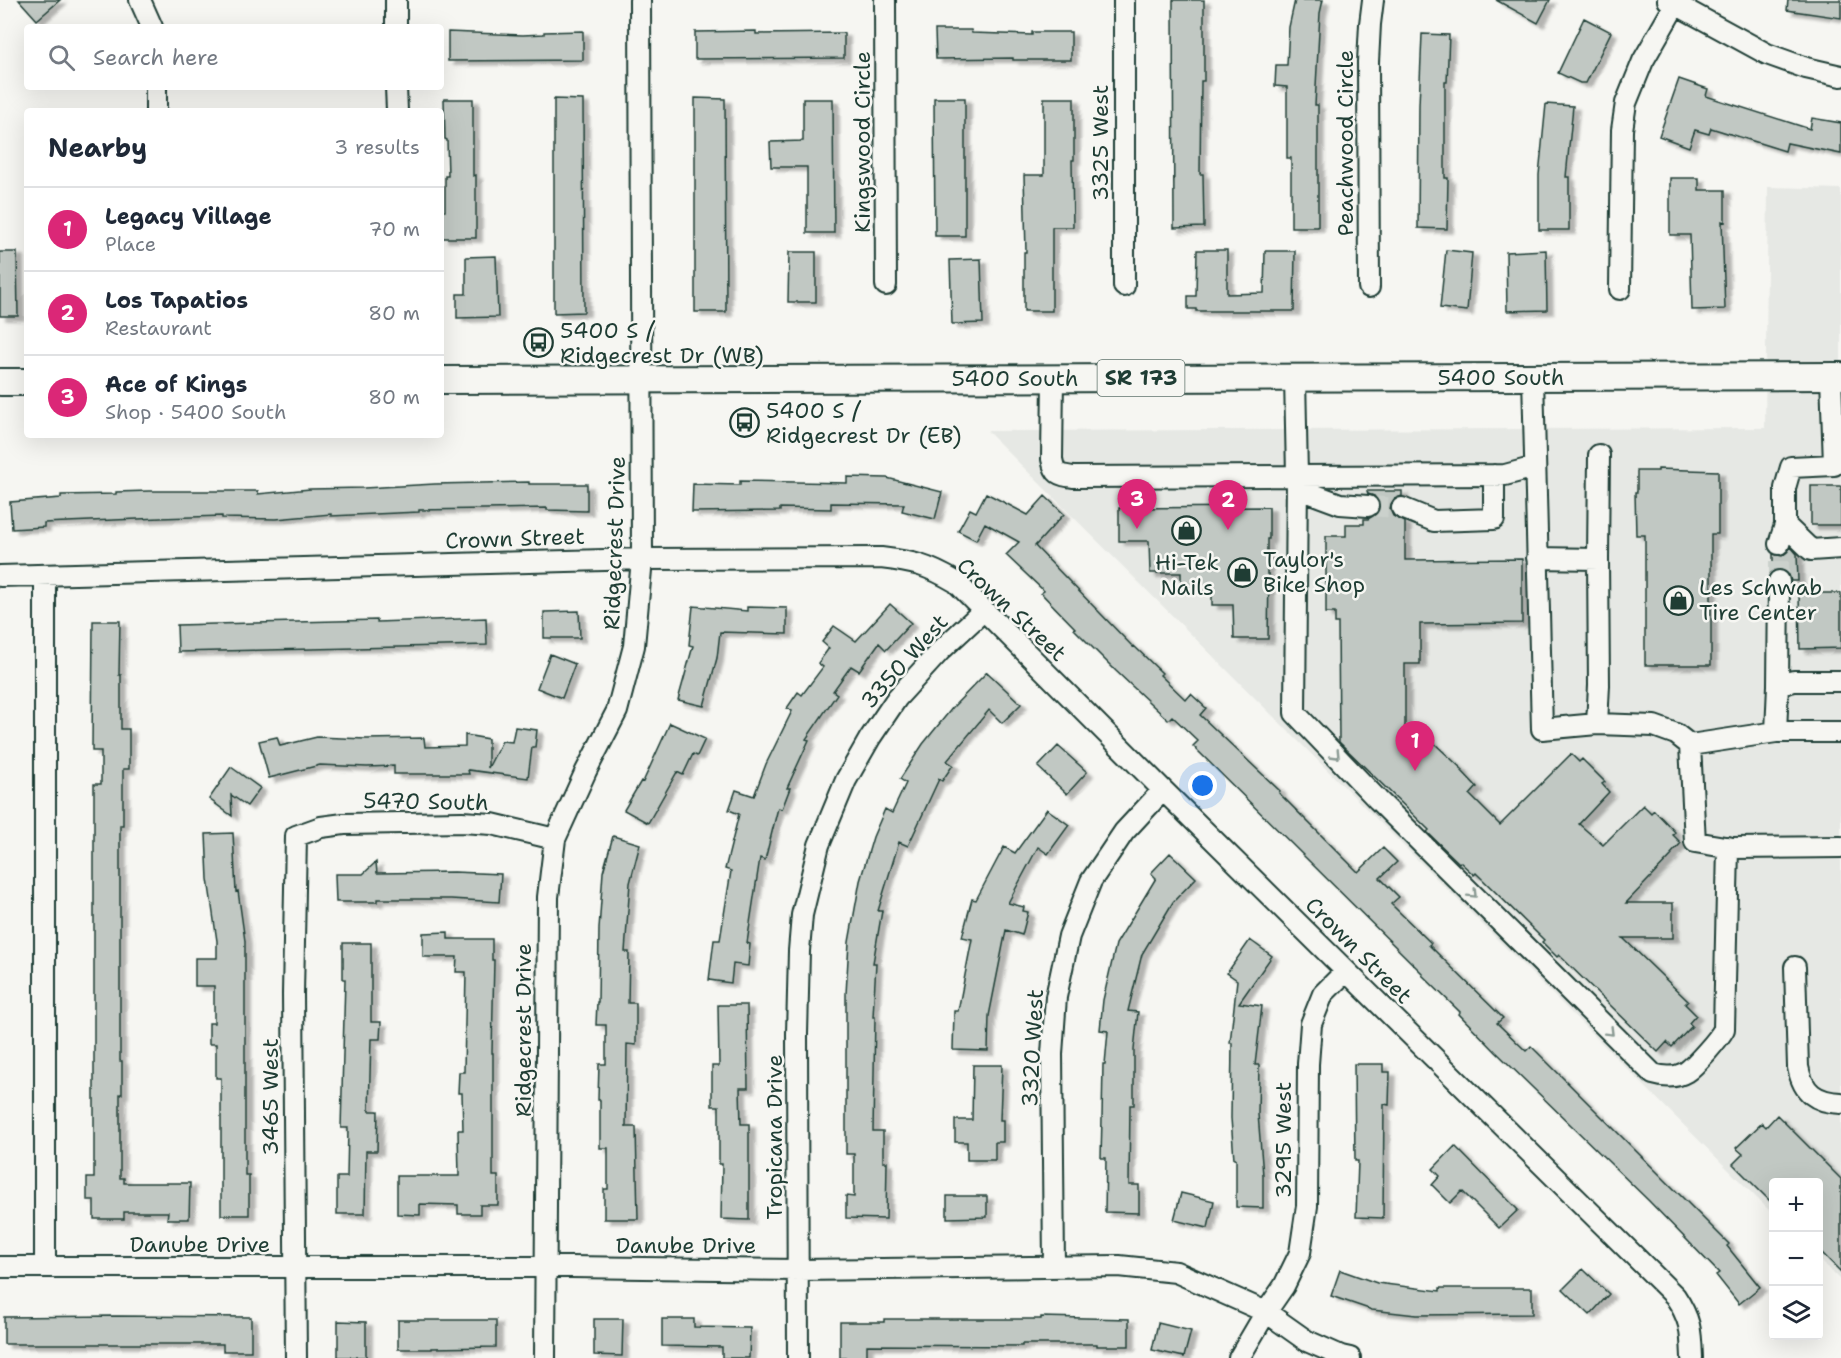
<!DOCTYPE html>
<html lang="en">
<head>
<meta charset="utf-8">
<style>
  :root { --surface:#fff; --page:#f6f6f7; --text:#1f2937; --muted:#747a83; --line:#e0e1e3; --accent:#db2777 }
  body { margin:0; font-family:"Shantell Sans",sans-serif; background:var(--page); color:var(--text) }
  .controls { position:absolute; right:18px; bottom:18px; display:grid; overflow:hidden; border-radius:6px; box-shadow:0 6px 24px #0002 }
  .controls button { width:54px; height:54px; display:grid; place-items:center; padding:0; border:0; border-bottom:2px solid var(--line); background:var(--surface); color:var(--text); font:30px sans-serif }
  .you { position:absolute; left:1203px; top:786px; width:21px; height:21px; margin:-15px; border:4px solid #fff; border-radius:50%; background:#1a73e8; box-shadow:0 0 0 9px #1a73e833 }
  .badge { display:grid; place-items:center; width:39px; height:39px; border-radius:50%; background:var(--accent); color:#fff; font-size:20px; font-weight:700 }
  .pin { position:absolute; translate:-50% -50px; filter:drop-shadow(0 2px 3px #0008) }
  .pin::after { content:''; position:absolute; top:32px; width:21px; height:18px; background:inherit; clip-path:polygon(0 0,100% 0,50% 100%) }
  .list { margin:0; padding:0; list-style:none }
  h2 { display:flex; justify-content:space-between; align-items:center; height:78px; margin:0; padding:0 24px; font-size:26px }
  h2 small { font-size:20px; font-weight:400; color:var(--muted) }
  .list li { display:grid; grid-template-columns:39px 1fr auto; gap:18px; align-items:center; box-sizing:border-box; height:84px; padding:0 24px; border-top:2px solid var(--line) }
  .list b { display:block; font-size:22px; white-space:nowrap }
  .list p { margin:0; font-size:20px; white-space:nowrap; color:var(--muted) }
  .list em { font-size:20px; font-style:normal; color:var(--muted) }
  .icon { flex:none; width:33px; height:33px; fill:none; stroke:currentColor; stroke-width:2; stroke-linecap:round; stroke-linejoin:round }
  .map { position:relative; flex:none; width:1841px; height:1358px; overflow:hidden }
  .search { position:absolute; background:var(--surface); box-shadow:0 6px 24px #0002; left:24px; top:24px; width:420px; height:66px; display:flex; align-items:center; gap:15px; box-sizing:border-box; padding:0 21px; border-radius:6px; color:var(--muted); font-size:22px }
  .panel { position:absolute; background:var(--surface); box-shadow:0 6px 24px #0002; left:24px; top:108px; width:420px; height:330px; border-radius:6px }
  .map>svg:first-child { display:block }
</style>
</head>
<body>
<div class="map">
<svg width="1841" height="1358" viewBox="0 0 1841 1358">
  <defs>
    <filter id="shadow"><feDropShadow dx="6" dy="4" stdDeviation="1.5" flood-color="#0004"/></filter>
  </defs>
  <rect width="100%" height="100%" fill="#f6f6f2"/>
  <filter id="ink" filterUnits="userSpaceOnUse"><feTurbulence type="fractalNoise" baseFrequency=".0167" numOctaves="2"/><feDisplacementMap in="SourceGraphic" scale="12" xChannelSelector="R" yChannelSelector="G"/><feConvolveMatrix kernelMatrix="1 2 1 2 8 2 1 2 1" color-interpolation-filters="sRGB"/></filter>
  <g filter="url(#ink)">
    <!-- built -->
    <path fill="#e6e8e4" d="M1768,187L1841,189V1281L1819,1259L1818,1182H1774L1773,1214L987,431L1765,428Z"/>
    <!-- building -->
    <path fill="#c1c8c3" stroke="#1f3d34" stroke-width="1.5" filter="url(#shadow)" d="M19,0H60L37,20Z
      M1173,0H1204V81H1201L1200,174H1203L1204,227L1174,228Z
      M1295,0H1323L1320,13L1315,105H1318V227H1291V158H1287V87L1275,86L1276,65H1287L1289,27Z
      M1496,0H1550L1538,23Z
      M1788,0H1841V18L1787,10Z
      M1584,18L1611,32L1586,83H1580L1558,73Z
      M935,30H971L972,33L1032,35V32H1071V60H1013V58L936,59Z
      M583,31V60L448,61V32L523,35L544,34V32Z
      M756,31V34L844,33V58L695,59V32Z
      M1422,34L1449,35L1447,82H1445V178H1448L1447,229L1418,228L1419,105Z
      M1679,79L1708,89L1706,96L1810,129L1812,118L1841,123V154L1787,143L1785,151L1711,128L1709,134L1695,130L1689,147L1659,136Z
      M695,98L725,99L726,312H695Z
      M934,98H965V236H935Z
      M1044,98H1074V160H1072L1073,227H1052V311H1024V252H1026L1024,175H1044Z
      M444,99H473V176L476,175V238H442V211H445V176H448L447,140L445,139Z
      M554,99L583,100L584,312L554,313Z
      M803,99H833L834,233H807V167H771L770,142L803,141Z
      M1546,104L1573,106L1566,177H1569V230H1539V175Z
      M1670,178H1699V190H1725V222L1722,221L1725,309L1692,310L1690,235H1670Z
      M1197,250H1227V294L1264,293L1265,251H1295L1294,311H1196V309H1188V296H1196Z
      M1446,250L1472,253L1467,311L1440,308Z
      M1546,250L1547,310L1507,311L1506,252Z
      M0,252H17L18,316H0Z
      M789,252H816V302H788Z
      M496,256L498,317L457,318V294H466V257Z
      M981,259L983,323L952,324L950,260Z
      M1658,469L1718,471V534H1711V665H1645V535H1636L1635,492H1637V471H1658Z
      M847,477L887,478L942,492L935,519L902,511L904,504L831,503V509L780,508V511L692,512L693,484L740,485V481L847,483Z
      M529,482V484H587V511L547,510V508L419,510V512L331,516V514L276,519L222,518V516L161,518L44,523V527L12,529L10,502L61,498V495L116,494V492L149,491H258V494L310,489L364,488L435,484Z
      M1811,486H1841V525H1811Z
      M1367,491H1402V496L1394,499L1391,504L1390,509L1393,516L1405,522V560L1522,559V623L1420,624V664H1405V746L1421,731L1463,770L1462,771L1477,787L1470,795L1500,825L1571,754L1579,762L1582,759L1605,782L1602,784L1609,792L1579,824L1603,845L1643,805L1651,813L1654,810L1675,832L1673,835L1681,843L1671,854L1672,855L1626,903H1673V938H1623L1688,1001L1685,1004L1696,1015L1689,1023L1692,1026L1672,1047L1667,1042L1658,1052L1559,955L1557,957L1542,942L1544,940L1476,873L1474,875L1460,862L1459,863L1427,832L1429,830L1339,742L1338,623H1335V613H1326V536H1346V524H1364V519H1368L1378,513L1380,507L1379,501L1374,496L1368,494Z
      M986,493L1028,515L1045,496L1064,514L1035,546L1133,647L1134,646L1162,673L1160,675L1186,700L1191,694L1206,708L1200,715L1280,791L1279,793L1358,872L1383,848L1397,862L1380,878L1399,897L1391,904L1431,943L1429,945L1503,1018L1497,1023L1526,1051L1531,1046L1729,1244L1727,1246L1760,1287L1739,1304L1716,1275L1719,1273L1649,1201L1496,1052L1459,1014L1460,1012L1422,975L1423,974L1193,746L1198,741L1172,716L1168,720L1116,671L1074,629L1075,628L1041,593L1044,591L1006,555L1019,542L985,523L976,540L958,531L970,509L976,512Z
      M1269,507V539H1267V574H1269L1268,639H1234L1233,605H1212V588H1181V573H1150L1149,541H1119V508Z
      M1791,547L1797,554L1798,581H1791L1789,575L1785,570L1779,569L1773,571V554L1782,556L1787,552Z
      M1799,593H1841V648L1800,649Z
      M890,604L911,623L886,650L879,643L859,671L851,666L833,691L837,694L806,739L809,740L787,788H790L782,809L778,808L765,860L760,858L747,943L750,944L748,966L733,964L731,983L709,980L714,940H720L731,871L725,869L739,814L729,810L736,790L754,796L766,764L792,711L787,708L798,692L802,695L823,667L818,663L829,648L822,642L834,626L856,641Z
      M693,606L747,611V607L787,608V634L720,632L717,658L704,706L678,700L693,646L689,645Z
      M579,611L580,638H544V612Z
      M486,618L487,645L178,652L177,625L377,620V622Z
      M93,621H120L119,675H121V729H129V769H123V825H120V1061H122V1094H120V1178H124V1183H190L189,1219H167L168,1212H124V1219H94V1200H87V1178H94V784H101V751H92Z
      M550,654L575,664L562,698L537,688Z
      M987,672L1021,704L1002,723L989,710L947,761L953,765L942,781L939,779L908,846L899,842L878,911H882L873,963H876L873,1017H875L873,1131H883V1162H887L886,1219L846,1218V1196L854,1197V1154H846V994L849,942L860,881L873,837L885,809L892,813L906,783L900,779L923,744L953,707Z
      M670,723L705,739L697,756L693,754L683,775L677,772L648,823L624,810L641,781L643,782Z
      M515,727L537,730L535,747H532L528,778L468,770L469,774H394V766L367,767L320,765L269,778L259,741L277,737L280,746L317,737L366,739L424,738L425,747L465,746V735L488,739V768L502,741L512,742Z
      M1058,746L1087,772L1067,794L1038,767Z
      M231,767L260,788L247,806L231,795L232,816L209,799Z
      M1047,809L1069,825L1048,854L1038,847L1008,903L1024,907L1023,911L1028,912L1022,935L1006,930L989,1016L988,1051L953,1050L954,1011H958L972,939L962,937L972,899L976,900L1004,847L1015,853Z
      M233,833L236,892L238,891L245,941V1175H249V1215H221V1078H216V1044H209V1023H214V986H195V958H217V941L208,879L206,834Z
      M613,836L640,844L630,883L625,952H629L628,1003H636V1045L627,1044L626,1127H636L638,1219H604V1189H608V1148H600V1100H598L599,1064H606V1025H596L597,1002H598L599,929L603,872Z
      M1170,853L1196,878L1173,902L1142,954L1128,1011L1138,1012L1134,1050V1105H1130L1129,1185H1139V1213L1105,1212L1106,1158H1101L1102,1118L1103,1064H1105L1108,1031L1100,1030L1103,1000L1116,944L1156,878L1151,873Z
      M376,862L377,873L454,872L501,874L499,902L451,899H377V902H336L335,874H363Z
      M448,932V939H492V960H494L492,1053H493V1176H498V1205H480V1214H458V1205L420,1204V1215L397,1214V1176H459L458,1130H463L462,1093H458L459,1072H464L466,972H456L457,957H423V933Z
      M1250,940L1272,956L1239,1003L1262,1006L1255,1065H1259L1258,1114L1263,1175V1208L1236,1207V1159H1234L1231,1118L1232,1043H1230L1237,980L1227,973Z
      M343,943H371V1022H381L380,1039H371L369,1111H378L377,1151H366L365,1214H337V1177H347L348,1128H341L345,979H343Z
      M718,1005H747L748,1088H740L741,1124H749V1220L721,1219L722,1164H719V1106H712V1066H719Z
      M1354,1064H1383V1072H1390L1389,1105L1384,1104L1383,1218L1356,1217L1358,1161H1355Z
      M973,1065H1002L1000,1120H1003V1142H995V1160H967V1142H955V1120H972Z
      M1777,1115L1841,1179V1272L1818,1249V1182H1773V1204L1733,1164L1743,1154L1736,1148L1762,1123L1766,1127Z
      M1455,1146L1518,1210L1499,1228L1462,1191L1450,1203L1432,1185L1440,1176L1433,1169Z
      M1181,1193L1214,1201L1208,1228L1174,1220Z
      M947,1196H987V1217L947,1218Z
      M1583,1269L1609,1294L1590,1315L1563,1289Z
      M1340,1270L1377,1283L1440,1291V1288H1532V1314L1416,1315L1372,1310L1331,1296Z
      M116,1316L251,1317V1351H223V1344H4V1317Z
      M1041,1317L1129,1319V1346H1097V1344H1022V1346L867,1345V1358H840V1322H884V1319H1041Z
      M594,1319H623L622,1356L594,1355Z
      M662,1319H694V1327L750,1328L749,1358H722V1347L662,1346Z
      M398,1320H496V1347L432,1348V1349H398Z
      M338,1321L366,1322V1357H338Z
      M1158,1323L1191,1331L1184,1357L1152,1350Z"/>
    <g fill="none" stroke-linecap="round" stroke-linejoin="round">
      <!-- minor-tunnel -->
      <path stroke="#cbd1cc" stroke-width="20" stroke-dasharray="20 10" stroke-linecap="butt" d="M1368,506L1402,508
        M1779,581V544"/>
      <defs>
        <path id="minor" d="M140,0L152,27
          M396,0V27
          M885,0L886,285
          M1124,0V286
          M1668,0L1767,54L1806,68L1841,76
          M156,87V111
          M396,87L397,111
          M1369,287L1368,62L1370,24L1373,0
          M1620,289L1622,130L1626,103L1643,61L1675,5
          M1831,376L1834,465L1791,467L1785,488V525L1811,550L1841,548
          M1295,377L1297,476L1505,475L1535,467
          M1533,377L1542,729L1597,724L1654,726L1676,734L1690,745L1695,842L1731,848L1841,847
          M1053,378L1052,459C1055,475 1059,475 1074,477L1297,476L1295,713L1378,800L1653,1074C1663,1077 1676,1078 1686,1072C1695,1066 1719,1039 1724,1029L1728,847
          M1297,488L1340,504L1368,506
          M1402,508L1434,521L1494,519V475
          M1779,544L1785,525
          M1537,558L1598,559
          M45,575V1267
          M0,576L642,559L881,558C914,562 927,565 956,582L1163,790L1675,1296C1691,1320 1691,1331 1692,1358
          M1778,685L1779,581
          M1597,724L1599,685L1598,559L1599,455
          M1776,732L1778,685L1794,681H1841
          M1690,745L1776,732H1841
          M1795,967L1798,1067C1803,1093 1816,1102 1841,1103
          M0,1267H571L799,1270L1119,1266L1176,1272L1266,1312L1307,1341L1341,1356L1350,1358
          M1054,1267L1052,1054L1056,997L1069,936L1091,881L1124,832L1163,790
          M296,1358L293,994L296,836L321,827L344,824L462,822L492,824L555,839
          M545,1358L548,897L555,839L586,771L617,711L634,646L642,559L640,0
          M798,1358L797,1034L799,951L802,915L819,845L846,780L870,738L897,698L940,651L984,610
          M1239,1358L1266,1312L1284,1286L1300,1253L1307,1206L1308,1064L1311,1024L1323,994L1346,971"/>
        <path id="major" d="M441,380L1841,376
          M0,382H27"/>
      </defs>
      <!-- minor casing -->
      <use href="#minor" stroke="#1f3d34" stroke-width="24"/>
      <!-- major casing -->
      <use href="#major" stroke="#1f3d34" stroke-width="30"/>
      <!-- minor -->
      <use href="#minor" stroke="#f6f6f2" stroke-width="20"/>
      <!-- major -->
      <use href="#major" stroke="#f6f6f2" stroke-width="26"/>
    </g>
    <!-- one-way arrows -->
    <defs><path id="oneway-chevron" d="M-2-3.5L2.5 0L-2 3.5" fill="none" stroke-width="1.6" stroke-linecap="round" stroke-linejoin="round" transform="scale(1.5)"/></defs>
    <g stroke="#8a9a93">
      <use href="#oneway-chevron" transform="translate(1336 755) rotate(46)"/>
      <use href="#oneway-chevron" transform="translate(1473 894) rotate(45)"/>
      <use href="#oneway-chevron" transform="translate(1610 1032) rotate(45)"/>
    </g>
  </g>
  <!-- icons -->
  <defs>
    <symbol id="bus-ring" viewBox="-11 -11 22 22"><circle r="9.5" fill="#f6f6f2" stroke="#1f3d34" stroke-width="1.5"/><path d="M-5-6H5V4H4V6H2V4H-2V6H-4V4H-5ZM-3.5-4V0h7V-4ZM-3.5 1.2v1.5H-2V1.2ZM2 1.2v1.5H3.5V1.2Z" fill="#1f3d34"/></symbol>
    <symbol id="shop-ring" viewBox="-11 -11 22 22"><circle r="9.5" fill="#f6f6f2" stroke="#1f3d34" stroke-width="1.5"/><path d="M-5-2.5h2.3a2.7 3.5 0 0 1 5.4 0H5L5.5 6h-11ZM-1.5-2.5h3a1.5 2.3 0 0 0-3 0Z" fill="#1f3d34"/></symbol>
  </defs>
  <g fill-rule="evenodd">
    <use href="#bus-ring" x="522" y="326" width="33" height="33"/>
    <use href="#bus-ring" x="728" y="406" width="33" height="33"/>
    <use href="#shop-ring" x="1170" y="514" width="33" height="33"/>
    <use href="#shop-ring" x="1226" y="556" width="33" height="33"/>
    <use href="#shop-ring" x="1662" y="584" width="33" height="33"/>
  </g>
  <g text-anchor="middle" stroke-width="5" stroke-linejoin="round" paint-order="stroke">
    <!-- shield labels -->
    <rect fill="#f6f6f2" stroke="#60746d" stroke-width="1.5" x="1097.5" y="360" width="87" height="36" rx="4.5"/>
    <g font-size="21" font-weight="bold" fill="#1f3d34">
      <text x="1141" y="385">SR 173</text>
    </g>
    <!-- street labels -->
    <g font-size="22" fill="#1f3d34" stroke="#f6f6f2">
      <text transform="translate(862 142) rotate(-90)" y="8">Kingswood Circle</text>
      <text transform="translate(1100 143) rotate(-90)" y="8">3325 West</text>
      <text transform="translate(1345 143) rotate(-90)" y="8">Peachwood Circle</text>
      <text x="1501" y="385">5400 South</text>
      <text x="1015" y="386">5400 South</text>
      <text transform="translate(515 538) rotate(-2)" y="8">Crown Street</text>
      <text transform="translate(614 543) rotate(-88)" y="8">Ridgecrest Drive</text>
      <text transform="translate(1012 609) rotate(43)" y="8">Crown Street</text>
      <text transform="translate(904 661) rotate(-48)" y="8">3350 West</text>
      <text transform="translate(426 801) rotate(1)" y="8">5470 South</text>
      <text transform="translate(1359 950) rotate(45)" y="8">Crown Street</text>
      <text transform="translate(523 1030) rotate(-90)" y="8">Ridgecrest Drive</text>
      <text transform="translate(1032 1048) rotate(-87)" y="8">3320 West</text>
      <text transform="translate(270 1097) rotate(-90)" y="8">3465 West</text>
      <text transform="translate(774 1137) rotate(-90)" y="8">Tropicana Drive</text>
      <text transform="translate(1283 1140) rotate(-90)" y="8">3295 West</text>
      <text x="200" y="1252">Danube Drive</text>
      <text x="686" y="1253">Danube Drive</text>
    </g>
    <!-- poi labels -->
    <g font-size="22" fill="#1f3d34" stroke="#f6f6f2" text-anchor="start">
      <text x="560" y="338">5400 S /<tspan x="560" dy="25">Ridgecrest Dr (WB)</tspan></text>
      <text x="766" y="418">5400 S /<tspan x="766" dy="25">Ridgecrest Dr (EB)</tspan></text>
      <text x="1263" y="567">Taylor's<tspan x="1263" dy="25">Bike Shop</tspan></text>
      <text x="1187" y="570" text-anchor="middle">Hi-Tek<tspan x="1187" dy="25">Nails</tspan></text>
      <text x="1699" y="595">Les Schwab<tspan x="1699" dy="25">Tire Center</tspan></text>
    </g>
  </g>
</svg>
<div class="controls">
<button>+</button>
<button>−</button>
<button><svg class="icon" aria-label="layers" viewBox="0 0 24 24"><path d="M12 4l9 5-9 5-9-5zM3 14l9 5 9-5"/></svg></button>
</div>
<div class="you"></div>
<div class="pin badge" style="left:1415px;top:771px">1</div>
<div class="pin badge" style="left:1228px;top:530px">2</div>
<div class="pin badge" style="left:1137px;top:529px">3</div>
<div class="search"><svg class="icon" aria-label="search" viewBox="0 0 24 24"><circle cx="10" cy="10" r="6"/><path d="M15 15l6 6"/></svg>Search here</div>
<section class="panel">
<h2>Nearby<small>3 results</small></h2>
<ul class="list">
<li><span class="badge">1</span><div><b>Legacy Village</b><p>Place</p></div><em>70 m</em></li>
<li><span class="badge">2</span><div><b>Los Tapatios</b><p>Restaurant</p></div><em>80 m</em></li>
<li><span class="badge">3</span><div><b>Ace of Kings</b><p>Shop · 5400 South</p></div><em>80 m</em></li>
</ul>
</section>
</div>
</body>
</html>
